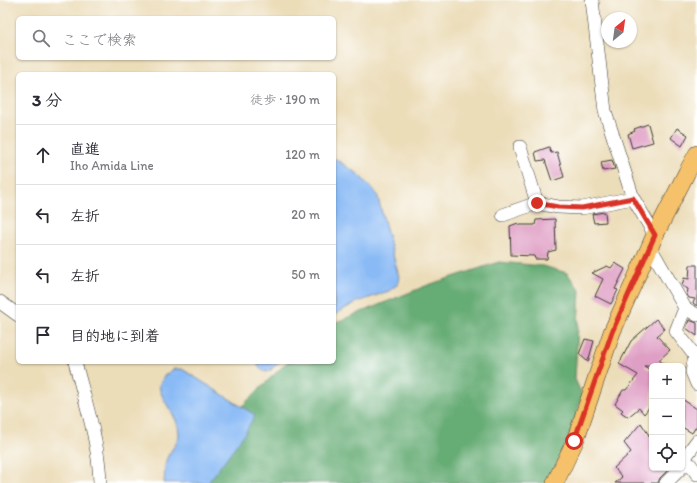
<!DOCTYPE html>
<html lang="ja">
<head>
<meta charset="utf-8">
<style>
  :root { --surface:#fff; --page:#f7f7f7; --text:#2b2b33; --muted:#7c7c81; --line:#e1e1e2 }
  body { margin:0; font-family:Itim,"Klee One",sans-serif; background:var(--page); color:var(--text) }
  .controls { position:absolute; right:12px; bottom:12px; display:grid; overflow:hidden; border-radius:6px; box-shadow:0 1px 3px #0004 }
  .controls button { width:36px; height:36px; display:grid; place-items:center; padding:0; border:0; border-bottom:1px solid var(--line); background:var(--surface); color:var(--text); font:20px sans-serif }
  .compass { position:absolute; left:601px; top:12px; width:36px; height:36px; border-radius:50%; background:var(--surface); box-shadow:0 1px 3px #0004; rotate:29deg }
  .stop { position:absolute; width:12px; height:12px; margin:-9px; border:3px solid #d93025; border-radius:50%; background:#fff }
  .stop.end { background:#d93025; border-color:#fff; box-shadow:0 1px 4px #0008 }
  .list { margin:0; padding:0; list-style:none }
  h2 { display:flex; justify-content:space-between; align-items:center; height:52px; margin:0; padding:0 16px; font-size:17px }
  h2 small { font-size:13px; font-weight:400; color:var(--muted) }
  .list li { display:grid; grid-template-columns:26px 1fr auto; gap:12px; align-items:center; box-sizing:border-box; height:60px; padding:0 16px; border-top:1px solid var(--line) }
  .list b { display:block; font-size:15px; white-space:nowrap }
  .list p { margin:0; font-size:13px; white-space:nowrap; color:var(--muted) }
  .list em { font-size:13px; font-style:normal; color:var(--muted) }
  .icon { flex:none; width:22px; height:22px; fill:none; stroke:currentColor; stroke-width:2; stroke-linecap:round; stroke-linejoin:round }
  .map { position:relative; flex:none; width:697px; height:483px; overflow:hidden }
  .search { position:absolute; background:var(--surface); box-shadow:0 1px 3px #0004; left:16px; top:16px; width:320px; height:44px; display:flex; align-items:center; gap:10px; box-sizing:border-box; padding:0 14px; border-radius:6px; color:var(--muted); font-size:15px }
  .panel { position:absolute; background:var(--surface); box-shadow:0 1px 3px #0004; left:16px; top:72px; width:320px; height:292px; border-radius:6px }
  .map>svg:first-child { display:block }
</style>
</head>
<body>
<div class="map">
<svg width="697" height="483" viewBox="0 0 697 483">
  <rect width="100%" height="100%" fill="#fff"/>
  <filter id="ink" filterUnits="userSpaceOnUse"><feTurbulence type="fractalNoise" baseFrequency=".025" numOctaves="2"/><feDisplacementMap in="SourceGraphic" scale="8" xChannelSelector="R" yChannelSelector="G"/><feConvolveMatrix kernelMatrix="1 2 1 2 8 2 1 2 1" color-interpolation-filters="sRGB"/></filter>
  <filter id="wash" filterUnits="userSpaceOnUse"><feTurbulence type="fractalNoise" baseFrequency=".012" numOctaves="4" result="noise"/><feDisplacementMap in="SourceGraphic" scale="16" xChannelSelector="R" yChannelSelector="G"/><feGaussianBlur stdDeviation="0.9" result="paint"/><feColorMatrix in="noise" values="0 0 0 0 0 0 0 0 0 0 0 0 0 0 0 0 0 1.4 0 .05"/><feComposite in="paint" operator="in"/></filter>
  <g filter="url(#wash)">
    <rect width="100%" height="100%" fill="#ecddb9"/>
    <!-- forest -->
    <path fill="#66ac74" stroke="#416448" d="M499,262L543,266L567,273L580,290L575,379L582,395L574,425L548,483H197L239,409L287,362H334V323L428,285Z"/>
    <!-- water -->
    <path fill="#89baf5" stroke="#526b88" d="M334,158L358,174L377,194L399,277L398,284L389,291L355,303L334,315Z
      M256,362H279L271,370L267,372L261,370Z
      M174,369H182L255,415L245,433L208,483H164C165,475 164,465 167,458C170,450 179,443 179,434C179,415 161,403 159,385L165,375Z"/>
    <g id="blocks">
      <!-- building -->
      <path fill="#df9ec4" d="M648,124L653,142L632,148L628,134L635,131L634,129Z
        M677,128L688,135L682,146L671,138Z
        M549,147L551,153L557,152L564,177L552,181L545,160L537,161L535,152Z
        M612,160L615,169L603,171L601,162Z
        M605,212L606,222L594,223L592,214Z
        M555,219L556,250L548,252L547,259H535L534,256L511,255L510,226L518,223L519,225H535L536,220Z
        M615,263L625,269L615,289L618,290L611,304L595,296L603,279L592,273L607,266L611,268Z
        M690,265H697V306L693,303L695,299L689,298L687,295L688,289L682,286L684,278L689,279Z
        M656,319L665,329L657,336L670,350L659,360L667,366H644L652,371V404L644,414L639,408L628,417L621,412L623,410L615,404L623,390H626L638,375L619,364L631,341Z
        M689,320L697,323V336L686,328Z
        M585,339L594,341L588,362L579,354Z
        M682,399L697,409V425L692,433L682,427Z
        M641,423L652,440V468H670L660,478L658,483H615L622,477L614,468L631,452L624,443Z"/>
    </g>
  </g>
  <g filter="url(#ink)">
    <use href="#blocks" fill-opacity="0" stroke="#3b3934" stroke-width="1"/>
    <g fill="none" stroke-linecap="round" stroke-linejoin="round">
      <defs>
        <path id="minor" d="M592,0L605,111L633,198L655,235
          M520,147L537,203
          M503,215L537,203L558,207L582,208L633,198
          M650,247L685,308L697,315
          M0,302L18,315
          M685,308L676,331L695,356L692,372L697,384
          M75,362C85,401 99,442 100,483
          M683,460L697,441
          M686,463L690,464L697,474
          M666,483L681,468"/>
        <path id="major" d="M555,483L575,441L612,332L655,235L687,172L697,154"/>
      </defs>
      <!-- minor casing -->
      <use href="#minor" stroke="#3b3934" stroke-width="14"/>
      <!-- major casing -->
      <use href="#major" stroke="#3b3934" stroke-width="18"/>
      <!-- minor -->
      <use href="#minor" stroke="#fff" stroke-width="13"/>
      <!-- major -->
      <use href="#major" stroke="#f5c16b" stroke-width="17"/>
    </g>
  </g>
  <g fill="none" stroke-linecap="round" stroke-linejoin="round" filter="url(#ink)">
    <!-- route -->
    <path stroke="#d93025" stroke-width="5" d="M537,203L558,207L582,208L633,198L655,235L612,332L574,441"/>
  </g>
</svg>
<div class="controls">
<button>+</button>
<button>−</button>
<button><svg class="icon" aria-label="locate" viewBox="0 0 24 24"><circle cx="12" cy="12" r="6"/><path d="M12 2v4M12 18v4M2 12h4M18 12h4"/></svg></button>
</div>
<svg class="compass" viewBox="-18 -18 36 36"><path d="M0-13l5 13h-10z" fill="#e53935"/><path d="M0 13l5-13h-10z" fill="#7c7c81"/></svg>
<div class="stop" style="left:574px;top:441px"></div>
<div class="stop end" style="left:537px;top:203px"></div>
<div class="search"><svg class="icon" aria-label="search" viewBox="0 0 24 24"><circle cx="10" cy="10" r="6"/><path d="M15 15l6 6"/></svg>ここで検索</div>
<section class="panel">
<h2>3 分<small>徒歩 · 190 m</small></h2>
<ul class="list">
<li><svg class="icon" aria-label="ahead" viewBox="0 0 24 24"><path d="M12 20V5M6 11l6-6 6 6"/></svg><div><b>直進</b><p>Iho Amida Line</p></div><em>120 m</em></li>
<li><svg class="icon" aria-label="left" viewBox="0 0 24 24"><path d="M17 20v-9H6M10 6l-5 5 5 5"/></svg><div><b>左折</b></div><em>20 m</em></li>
<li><svg class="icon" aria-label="left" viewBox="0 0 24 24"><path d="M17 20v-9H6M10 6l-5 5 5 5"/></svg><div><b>左折</b></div><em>50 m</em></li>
<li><svg class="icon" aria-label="arrive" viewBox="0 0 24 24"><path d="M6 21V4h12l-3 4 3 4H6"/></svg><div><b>目的地に到着</b></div></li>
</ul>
</section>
</div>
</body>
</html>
